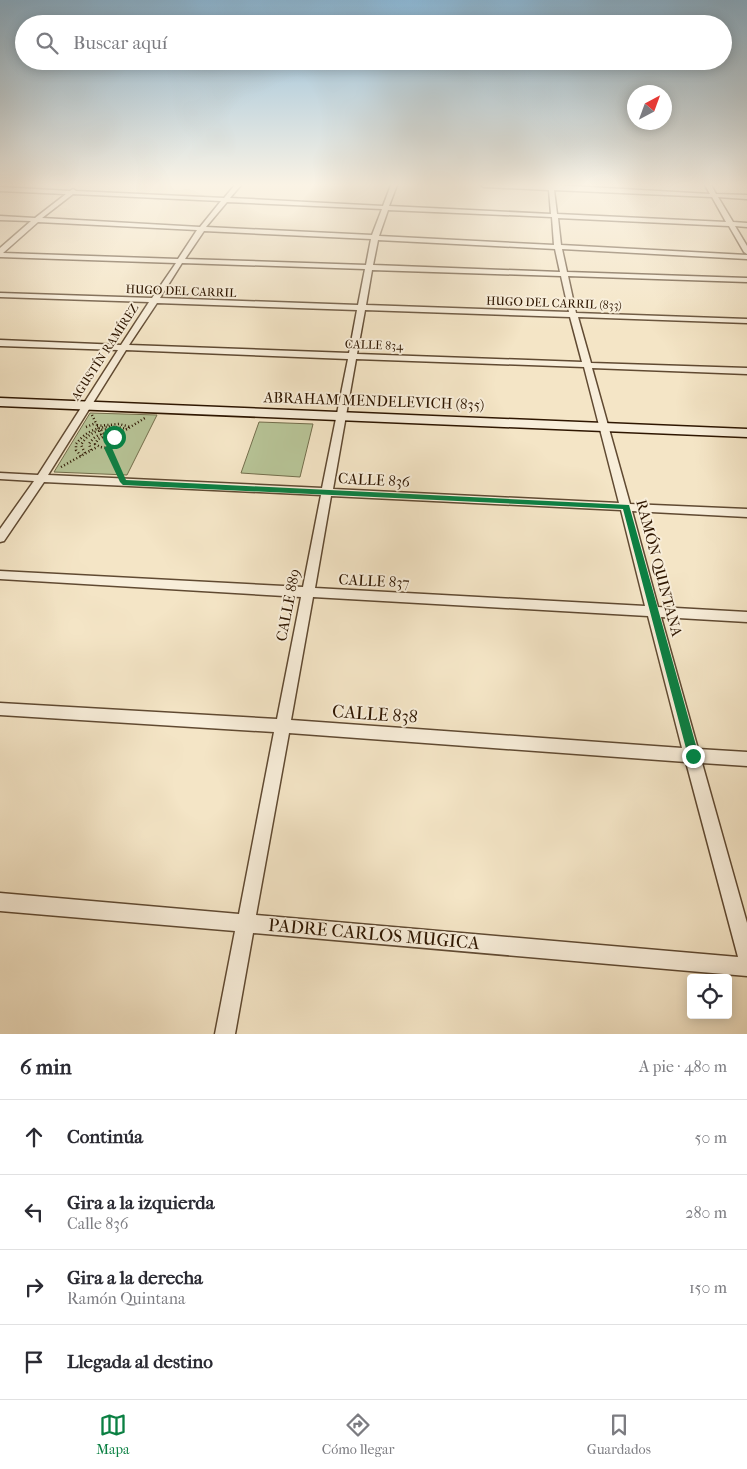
<!DOCTYPE html>
<html lang="es">
<head>
<meta charset="utf-8">
<style>
  :root { --surface:#fff; --page:#f2f2f3; --text:#2b2b33; --muted:#7c7c81; --line:#e1e1e2; --accent:#0b8043 }
  body { margin:0; font-family:"IM FELL French Canon",serif; background:var(--page); color:var(--text) }
  .controls { position:absolute; right:15px; bottom:15px; display:grid; overflow:hidden; border-radius:5px; box-shadow:0 2px 12px #0003 }
  .controls button { width:45px; height:45px; display:grid; place-items:center; padding:0; border:0; border-bottom:1px solid var(--line); background:var(--surface); color:var(--text); font:25px sans-serif }
  .compass { position:absolute; left:627px; top:85px; width:45px; height:45px; border-radius:50%; background:var(--surface); box-shadow:0 2px 12px #0003; rotate:41deg }
  .stop { position:absolute; width:15px; height:15px; margin:-11px; border:4px solid #0b8043; border-radius:50%; background:#fff }
  .stop.end { background:#0b8043; border-color:#fff; box-shadow:0 1px 5px #0008 }
  .list { margin:0; padding:0; list-style:none }
  h2 { display:flex; justify-content:space-between; align-items:center; height:65px; margin:0; padding:0 20px; font-size:21px }
  h2 small { font-size:16px; font-weight:400; color:var(--muted) }
  .list li { display:grid; grid-template-columns:32px 1fr auto; gap:15px; align-items:center; box-sizing:border-box; height:75px; padding:0 20px; border-top:1px solid var(--line) }
  .list b { display:block; font-size:19px; white-space:nowrap }
  .list p { margin:0; font-size:16px; white-space:nowrap; color:var(--muted) }
  .list em { font-size:16px; font-style:normal; color:var(--muted) }
  .icon { flex:none; width:28px; height:28px; fill:none; stroke:currentColor; stroke-width:2; stroke-linecap:round; stroke-linejoin:round }
  .map { position:relative; flex:none; width:747px; height:1034px; overflow:hidden }
  .search { position:absolute; background:var(--surface); box-shadow:0 2px 12px #0003; left:15px; right:15px; top:15px; height:55px; display:flex; align-items:center; gap:12px; box-sizing:border-box; padding:0 18px; border-radius:28px; color:var(--muted); font-size:19px }
  .sheet { height:365px; background:var(--surface) }
  nav { display:flex; justify-content:space-around; align-items:center; box-sizing:border-box; height:70px; border-top:1px solid var(--line); background:var(--surface); font-size:14px; color:var(--muted) }
  nav a { display:grid; justify-items:center; gap:2px }
  nav .on { color:var(--accent) }
  .map>svg:first-child { display:block }
</style>
</head>
<body>
<div class="map">
<svg width="747" height="1034" viewBox="0 0 747 1034">
  <rect width="100%" height="100%" fill="#f4e5c6"/>
  <filter id="stains"><feTurbulence type="fractalNoise" baseFrequency=".004" numOctaves="4"/><feColorMatrix values="0 0 0 0 .2 0 0 0 0 .09 0 0 0 0 .02 0 0 0 .5 -.17"/></filter>
  <radialGradient id="worn" r=".72"><stop offset=".6" stop-color="#630" stop-opacity="0"/><stop offset="1" stop-color="#630" stop-opacity=".3"/></radialGradient>
  <!-- green -->
  <path fill="#b8c598" stroke="#736e4c" d="M90,413L157,415L127,475L54,472Z
    M259,422L313,424L300,477L241,473Z"/>
  <g fill="none" stroke-linecap="round" stroke-linejoin="round">
    <defs>
      <path id="street" d="M235,185H241L230,198L383,206L391,185H397L389,206L551,214L549,190L484,187L481,185H554L710,194L705,185H711L716,194L747,195V199L718,197L733,222L747,223V227L735,226L747,246V254L744,252L729,226L558,218L561,245L747,255V259L562,249L567,272L747,278V282L568,276L576,313L747,319V323L578,317L591,363L747,368V374L592,368L630,504L747,509V517L632,511L658,607L747,612V622L661,617L698,749L747,752V766L702,763L747,923V976L253,933L235,1034H215L235,931L0,911V893L239,914L274,732L0,715V703L277,719L301,597L0,579V571L303,587L321,495L44,482L4,541L0,542V529L34,481L0,479V473L38,475L118,350L0,346V340L121,345L149,302L0,297V293L152,298L176,263L0,257V248L31,221L0,220V216L35,218L66,194L0,191V187L70,191L73,189L76,191L224,198ZM554,190L712,197L726,222L557,214ZM73,194L221,201L200,227L42,218ZM227,202L382,209L372,235L206,227ZM388,210L552,217L554,245L379,236ZM38,222L197,230L178,259L3,253ZM204,231L371,239L366,265L185,259ZM378,240L555,249L560,272L373,265ZM182,263L365,269L358,305L160,298ZM372,270L561,276L569,312L366,305ZM157,303L357,310L349,353L129,345ZM365,310L570,317L582,362L357,354ZM126,350L348,359L322,488L48,475ZM356,359L584,367L619,503L333,489ZM331,496L621,510L645,606L315,588ZM313,597L648,616L682,748L291,720ZM289,733L686,762L738,957L256,915Z"/>
      <path id="secondary" d="M0,398L747,429V437L0,406Z"/>
    </defs>
    <!-- street casing -->
    <use href="#street" stroke="#604a32" stroke-width="3"/>
    <!-- secondary casing -->
    <use href="#secondary" stroke="#2e1600" stroke-width="3"/>
    <!-- path -->
    <path stroke="#2e1600" stroke-width="2.5" stroke-dasharray="1 2.5" stroke-linecap="butt" d="M92,415L102,435
      M97,426L119,424L130,427
      M86,427L96,423
      M105,436H113L117,441C110,448 104,450 95,444L98,439Z
      M114,437L145,418
      M108,448L120,474
      M91,450L89,444C96,433 106,432 118,434
      M85,453L81,445C90,429 107,427 123,431
      M81,456L76,450V444C89,427 107,424 127,429
      M61,467L97,447"/>
    <!-- street -->
    <use href="#street" fill="#f8eeda" fill-rule="evenodd"/>
    <!-- secondary -->
    <use href="#secondary" fill="#f8eeda" fill-rule="evenodd"/>
  </g>
  <!-- sky -->
  <linearGradient id="sky" x2="0" y2="1"><stop stop-color="#8bb8d7"/><stop offset="0.56" stop-color="#faf3e5"/><stop offset="1" stop-color="#faf3e5" stop-opacity="0"/></linearGradient>
  <rect width="747" height="330" fill="url(#sky)"/>
  <!-- route -->
  <path fill="#0b8043" d="M114,434L120,439L118,445L112,448L126,480L629,505L699,756L697,759H689L688,756L623,509L123,485L120,482L104,448L112,442L110,437Z"/>
  <g text-anchor="middle" stroke-width="4" stroke-linejoin="round" paint-order="stroke">
    <!-- far-street labels -->
    <g font-size="12" fill="#2e1600" stroke="#f8eeda">
      <text transform="translate(181 291) rotate(2)" y="4">HUGO DEL CARRIL</text>
      <text transform="translate(554 303) rotate(2)" y="4">HUGO DEL CARRIL (833)</text>
      <text transform="translate(374 345) rotate(2)" y="4">CALLE 834</text>
      <text transform="translate(105 352) rotate(-57)" y="4">AGUSTÍN RAMÍREZ</text>
    </g>
    <!-- street labels -->
    <g font-size="15" fill="#2e1600" stroke="#f8eeda">
      <text transform="translate(374 401) rotate(2)" y="5">ABRAHAM MENDELEVICH (835)</text>
      <text transform="translate(374 480) rotate(3)" y="5">CALLE 836</text>
      <text transform="translate(659 568) rotate(75)" y="5">RAMÓN QUINTANA</text>
      <text transform="translate(374 581) rotate(3)" y="5">CALLE 837</text>
      <text transform="translate(288 605) rotate(-79)" y="5">CALLE 889</text>
    </g>
    <!-- near-street labels -->
    <g font-size="18" fill="#2e1600" stroke="#f8eeda">
      <text transform="translate(375 714) rotate(4)" y="6">CALLE 838</text>
      <text transform="translate(374 934) rotate(5)" y="6">PADRE CARLOS MUGICA</text>
    </g>
  </g>
  <rect width="100%" height="100%" filter="url(#stains)"/>
  <rect width="100%" height="100%" fill="url(#worn)"/>
</svg>
<div class="controls">
<button><svg class="icon" aria-label="locate" viewBox="0 0 24 24"><circle cx="12" cy="12" r="6"/><path d="M12 2v4M12 18v4M2 12h4M18 12h4"/></svg></button>
</div>
<svg class="compass" viewBox="-18 -18 36 36"><path d="M0-13l5 13h-10z" fill="#e53935"/><path d="M0 13l5-13h-10z" fill="#7c7c81"/></svg>
<div class="stop" style="left:114px;top:437px"></div>
<div class="stop end" style="left:693px;top:756px"></div>
<div class="search"><svg class="icon" aria-label="search" viewBox="0 0 24 24"><circle cx="10" cy="10" r="6"/><path d="M15 15l6 6"/></svg>Buscar aquí</div>
</div>
<section class="sheet">
<h2>6 min<small>A pie · 480 m</small></h2>
<ul class="list">
<li><svg class="icon" aria-label="ahead" viewBox="0 0 24 24"><path d="M12 20V5M6 11l6-6 6 6"/></svg><div><b>Continúa</b></div><em>50 m</em></li>
<li><svg class="icon" aria-label="left" viewBox="0 0 24 24"><path d="M17 20v-9H6M10 6l-5 5 5 5"/></svg><div><b>Gira a la izquierda</b><p>Calle 836</p></div><em>280 m</em></li>
<li><svg class="icon" aria-label="right" viewBox="0 0 24 24"><path d="M7 20v-9h11M14 6l5 5-5 5"/></svg><div><b>Gira a la derecha</b><p>Ramón Quintana</p></div><em>150 m</em></li>
<li><svg class="icon" aria-label="arrive" viewBox="0 0 24 24"><path d="M6 21V4h12l-3 4 3 4H6"/></svg><div><b>Llegada al destino</b></div></li>
</ul>
</section>
<nav>
<a class="on"><svg class="icon" aria-label="map" viewBox="0 0 24 24"><path d="M3 6l6-2 6 2 6-2v14l-6 2-6-2-6 2zM9 4v14M15 6v14"/></svg>Mapa</a>
<a><svg class="icon" aria-label="directions" viewBox="0 0 24 24"><path d="M12 3l9 9-9 9-9-9zM9 14v-3h6M13 9l2 2-2 2"/></svg>Cómo llegar</a>
<a><svg class="icon" aria-label="saved" viewBox="0 0 24 24"><path d="M7 4h10v16l-5-4-5 4z"/></svg>Guardados</a>
</nav>
</body>
</html>
